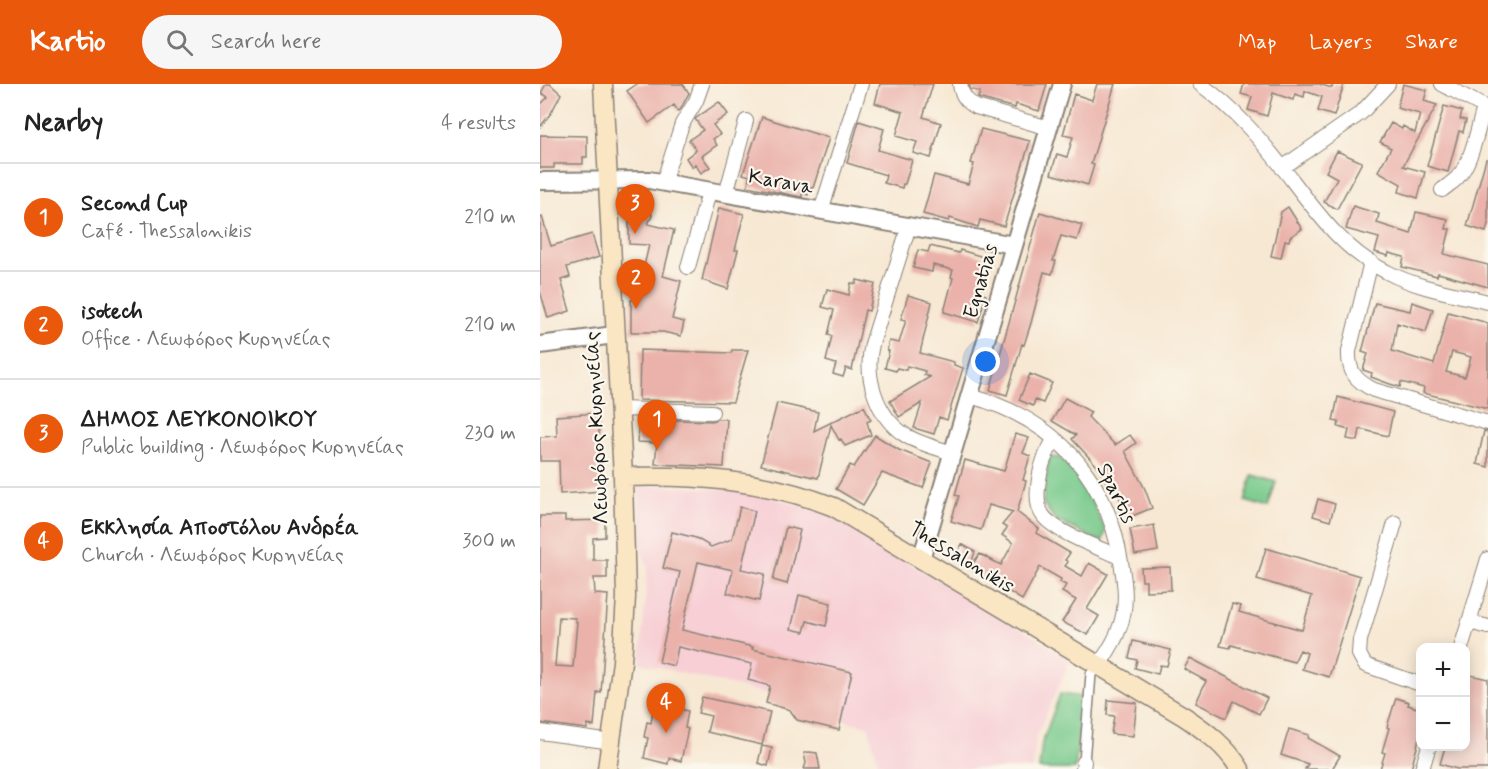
<!DOCTYPE html>
<html lang="en">
<head>
<meta charset="utf-8">
<style>
  :root { --surface:#fff; --page:#f6f6f6; --text:#222; --muted:#767676; --line:#e0e0e0; --accent:#ea580c }
  body { margin:0; font-family:Mynerve,sans-serif; background:var(--page); color:var(--text) }
  .controls { position:absolute; right:18px; bottom:18px; display:grid; overflow:hidden; border-radius:12px; box-shadow:0 3px 15px #0003 }
  .controls button { width:54px; height:54px; display:grid; place-items:center; padding:0; border:0; border-bottom:2px solid var(--line); background:var(--surface); color:var(--text); font:30px sans-serif }
  .you { position:absolute; left:446px; top:278px; width:21px; height:21px; margin:-15px; border:4px solid #fff; border-radius:50%; background:#1a73e8; box-shadow:0 0 0 9px #1a73e833 }
  .badge { display:grid; place-items:center; width:39px; height:39px; border-radius:50%; background:var(--accent); color:#fff; font-size:20px; font-weight:700 }
  .pin { position:absolute; translate:-50% -50px; filter:drop-shadow(0 2px 3px #0008) }
  .pin::after { content:''; position:absolute; top:32px; width:21px; height:18px; background:inherit; clip-path:polygon(0 0,100% 0,50% 100%) }
  .list { margin:0; padding:0; list-style:none }
  h2 { display:flex; justify-content:space-between; align-items:center; height:78px; margin:0; padding:0 24px; font-size:26px }
  h2 small { font-size:20px; font-weight:400; color:var(--muted) }
  .list li { display:grid; grid-template-columns:39px 1fr auto; gap:18px; align-items:center; box-sizing:border-box; height:108px; padding:0 24px; border-top:2px solid var(--line) }
  .list b { display:block; font-size:22px; white-space:nowrap }
  .list p { margin:0; font-size:20px; white-space:nowrap; color:var(--muted) }
  .list em { font-size:20px; font-style:normal; color:var(--muted) }
  .icon { flex:none; width:33px; height:33px; fill:none; stroke:currentColor; stroke-width:2; stroke-linecap:round; stroke-linejoin:round }
  .map { position:relative; flex:none; width:948px; height:685px; overflow:hidden }
  header { display:flex; align-items:center; gap:36px; box-sizing:border-box; height:84px; padding:0 30px; background:var(--accent); color:#fff }
  header strong { font-size:28px }
  nav { display:flex; gap:33px; margin-inline-start:auto; font-size:21px }
  .search { width:420px; height:54px; background:var(--page); display:flex; align-items:center; gap:15px; box-sizing:border-box; padding:0 21px; border-radius:33px; color:var(--muted); font-size:22px }
  main { display:flex }
  aside { flex:1; background:var(--surface) }
  .map>svg:first-child { display:block }
</style>
</head>
<body>
<header>
<strong>Kartio</strong>
<div class="search"><svg class="icon" aria-label="search" viewBox="0 0 24 24"><circle cx="10" cy="10" r="6"/><path d="M15 15l6 6"/></svg>Search here</div>
<nav><a>Map</a><a>Layers</a><a>Share</a></nav>
</header>
<main>
<aside>
<h2>Nearby<small>4 results</small></h2>
<ul class="list">
<li><span class="badge">1</span><div><b>Second Cup</b><p>Café · Thessalonikis</p></div><em>210 m</em></li>
<li><span class="badge">2</span><div><b>isotech</b><p>Office · Λεωφόρος Κυρηνείας</p></div><em>210 m</em></li>
<li><span class="badge">3</span><div><b>ΔΗΜΟΣ ΛΕΥΚΟΝΟΙΚΟΥ</b><p>Public building · Λεωφόρος Κυρηνείας</p></div><em>230 m</em></li>
<li><span class="badge">4</span><div><b>Εκκλησία Αποστόλου Ανδρέα</b><p>Church · Λεωφόρος Κυρηνείας</p></div><em>300 m</em></li>
</ul>
</aside>
<div class="map">
<svg width="948" height="685" viewBox="0 0 948 685">
  <rect width="100%" height="100%" fill="#fbf7ec"/>
  <filter id="ink" filterUnits="userSpaceOnUse"><feTurbulence type="fractalNoise" baseFrequency=".0167" numOctaves="2"/><feDisplacementMap in="SourceGraphic" scale="12" xChannelSelector="R" yChannelSelector="G"/><feConvolveMatrix kernelMatrix="1 2 1 2 8 2 1 2 1" color-interpolation-filters="sRGB"/></filter>
  <filter id="wash" filterUnits="userSpaceOnUse"><feTurbulence type="fractalNoise" baseFrequency=".008" numOctaves="4" result="noise"/><feDisplacementMap in="SourceGraphic" scale="24" xChannelSelector="R" yChannelSelector="G"/><feGaussianBlur stdDeviation="1.35" result="paint"/><feColorMatrix in="noise" values="0 0 0 0 0 0 0 0 0 0 0 0 0 0 0 0 0 1.4 0 .05"/><feComposite in="paint" operator="in"/></filter>
  <g filter="url(#wash)">
    <rect width="100%" height="100%" fill="#f7e8d3"/>
    <!-- built -->
    <path fill="#f7cfd5" d="M99,401L202,406L284,428L531,575L496,653L493,685H340L328,642L251,624L241,613L100,579L108,482L99,461Z"/>
    <!-- green -->
    <path fill="#77c98b" stroke="#4a7254" stroke-width="1.5" d="M509,373L522,374L547,407L566,447L562,458L516,437L503,419Z
      M712,391L736,398L728,424L705,417Z
      M520,610L543,613L535,685H499L502,659Z"/>
    <g id="blocks">
      <!-- building -->
      <path fill="#eab2aa" fill-rule="evenodd" d="M6,0H10L21,10L11,29L0,43V21L8,13L1,9Z
        M97,0H143L149,9L140,26L138,27L134,21L109,39L87,7Z
        M340,0H393L383,33L401,39L391,74L373,69L377,58L356,52L363,28L335,19Z
        M429,0H507L499,27L476,20L475,24L438,14L440,8L430,5Z
        M557,0H575L551,80L554,81L548,101L511,90L517,70L527,73L533,53L523,51L534,10L552,16Z
        M704,0H779L792,4L793,0H804L794,32L778,27L782,13L765,7L764,13L755,10L753,16L733,9L727,32L708,26L712,13L701,10Z
        M863,0L887,6L884,17L897,21L863,82L885,88L878,114L859,108L861,100L838,87L851,64L840,58L851,39L862,45L863,42L875,49L880,30L857,24Z
        M179,18L188,30L173,41L180,50L173,55L177,61L162,72L170,83L161,89L155,80L152,83L146,74L156,66L149,56L163,46L155,35Z
        M904,22L922,27L920,35L926,36L923,48L919,47L908,88L887,82Z
        M222,33L289,54L273,104L269,103L268,111L262,109V113L207,102L210,92L203,90Z
        M319,37L344,45L338,66L372,76L365,100H363L362,104L344,99L346,91L307,79Z
        M441,45L490,57L464,142L440,136L438,143L410,134L409,137L383,130L394,91L428,100L434,80L431,79Z
        M0,51L47,52V73H43V80H14V84H0Z
        M797,67L822,78L797,125L784,118L797,94L786,88Z
        M946,75H948V140L946,148L927,142Z
        M103,118L110,119L112,132L108,140L134,146L123,192L141,197L132,235L144,238L141,252L123,248H91V216H96L109,161L89,160V131L93,124Z
        M813,122L839,130L837,139L871,150L876,128L908,135L906,145H910L904,170L948,181V203L898,189L897,192L862,183L864,173L849,169L848,172L835,168L839,154L806,145Z
        M748,123L762,145L750,153L749,157L745,156L741,174L731,172L741,128Z
        M179,124L204,130L195,166H198L188,205L162,196Z
        M500,128L542,141L537,156L521,152L513,177H516L512,190L504,188L491,239L484,261L482,260L467,311L450,306Z
        M2,133L11,162L52,150L59,173L27,183L30,193L21,196L30,227L8,234L0,207V134Z
        M390,162L419,169L420,166L450,175L440,209L446,211L438,238L404,228L413,194L411,193L413,186L393,181L392,188L373,184L378,166L388,168Z
        M317,196L335,200L329,227L325,226L312,286L306,284L303,293L293,290L296,280L286,277L292,252L288,251L294,226L282,223L287,205L309,211L311,199L316,200Z
        M368,211L392,218L380,269L414,278V281L423,284L407,336L399,333L394,350L374,344L382,319L359,333L350,317L390,293L384,291L385,287L367,282L366,286L357,284L356,287L345,284L349,267L347,266L349,257L359,259L366,236L361,235Z
        M872,218L893,225L886,248L857,239L852,267L894,280L908,228L948,239V325L883,309L884,304L861,298L860,303L850,300L831,293L832,289L823,286L828,270L822,268L835,219L870,227ZM912,268L931,273L925,293L906,288Z
        M100,266L191,269L192,266H208L193,318L99,316Z
        M490,290L512,299L503,319L495,316L493,322L479,316Z
        M798,313L853,328L848,352L820,345L818,357L807,355L809,346L798,343L799,338L793,337Z
        M525,314L551,328L548,333L575,361L590,351L596,359L585,367L605,405L612,424L587,434L576,404L571,407L557,382L532,355L536,351L512,337Z
        M237,319L278,328L274,347L324,322L331,336L327,338L331,351L305,362L301,355L299,356L291,341L278,394L221,381Z
        M58,329L62,407L20,410L19,377H0V353L17,352L16,332Z
        M99,335L172,337L178,335H187L184,383L115,380L117,359L97,358Z
        M944,347L948,348V383L937,380Z
        M475,350L489,354L483,369L490,372L483,396L486,397L477,428L499,445L496,449L530,469L525,476L528,478L525,482L542,492L549,479L568,490L547,525L559,532L548,551L522,538L536,516L522,508L526,501L520,498L521,495L500,483L482,516L452,497L413,476L422,460L435,468L430,483L440,470L461,481L473,459L462,451L467,444L462,441L473,428L449,421L441,446L411,437L419,412L415,411L425,376L464,387Z
        M335,351L359,366L392,379L383,404L342,389L323,421L296,405L310,381L314,383Z
        M778,415L795,420L790,437L773,432Z
        M200,423L215,427L201,485L225,490L219,517L187,509L193,486L158,478L142,546L213,563L212,565L312,588L299,646L257,636L250,626L226,619L230,602L208,596L212,580L138,563L134,582L119,578L140,488L123,484L132,448L156,454L171,463L192,455Z
        M0,432H25V437L65,436V453L53,454V476H67V494H54L55,510L68,511L61,609L57,608L54,642L47,641V645L0,639ZM19,533L35,534V537L37,538L33,583L15,582Z
        M614,441L618,467L595,471L590,445Z
        M246,443L260,446L247,500L233,496Z
        M726,464L820,492L789,593L762,585L767,569L760,566L754,578L691,561L690,564L680,562L692,520L701,522L699,528L762,546L772,512L717,495Z
        M630,483L631,506L606,507V497H602L601,484Z
        M259,511L291,519L286,542L267,537L264,548L251,545Z
        M593,557L631,566L627,582L620,581L618,590L595,584L597,576L589,574Z
        M650,574L727,614L719,630L694,617L686,634L656,619L666,597L644,585Z
        M926,590L948,595V685H917L900,680L905,663H926Z
        M162,613L230,628L222,661L167,648L171,632L158,629Z
        M856,614L869,618L868,621L880,625V648L877,663L871,685H840L845,669L842,668L849,644L847,643Z
        M124,616L141,619L140,625L148,627L145,644L148,645L141,677L129,674L128,680L104,674L108,654L104,653L107,638L111,639L114,620L122,622Z
        M568,616L597,619L593,652L571,650L574,632L567,631Z
        M749,645L769,651L768,654L800,672L792,685H765L768,680L741,671Z
        M222,662L232,664L228,682L218,679Z
        M269,668L277,669L280,685H264L266,679L264,669Z"/>
    </g>
  </g>
  <g filter="url(#ink)">
    <use href="#blocks" fill-opacity="0" stroke="#8a8278" stroke-width="1.5"/>
    <g fill="none" stroke-linecap="round" stroke-linejoin="round">
      <defs>
        <path id="pedestrian" d="M544,678L551,590L559,581"/>
        <path id="minor" d="M420,0C421,11 427,18 436,23L509,44
          M660,0C695,25 723,58 749,92C777,129 804,167 847,188C877,204 915,210 948,218
          M902,0L948,25
          M742,84L821,29L848,0
          M123,99L142,40L156,17L162,0
          M902,106C907,102 913,98 917,94C932,79 938,43 944,23
          M186,110L206,37
          M281,127L321,0
          M369,142L332,260C324,292 336,332 365,351C379,360 397,364 413,369
          M831,178L809,267C808,288 816,297 834,306L948,339
          M148,183L169,108
          M430,312C514,335 567,391 581,478C585,500 588,523 579,545C575,558 566,570 559,581
          M79,325L172,328
          M515,355C505,370 500,383 498,403C497,412 497,422 502,430C512,447 561,465 580,473
          M855,439L820,556L819,570L825,581L880,600
          M930,538L948,543
          M921,564L948,475
          M0,648L72,658
          M543,685L544,678
          M882,685L889,662"/>
        <path id="tertiary" d="M0,97L109,96L474,161
          M0,261L74,251
          M381,475L522,0"/>
        <path id="secondary" d="M63,0L83,393L86,513L82,578L67,685
          M83,393C155,391 226,396 294,423L645,633C667,648 686,662 700,685"/>
      </defs>
      <!-- pedestrian casing -->
      <use href="#pedestrian" stroke="#8a8278" stroke-width="12"/>
      <!-- minor casing -->
      <use href="#minor" stroke="#8a8278" stroke-width="16"/>
      <!-- tertiary casing -->
      <use href="#tertiary" stroke="#8a8278" stroke-width="20"/>
      <!-- secondary casing -->
      <use href="#secondary" stroke="#8a8278" stroke-width="21"/>
      <!-- pedestrian -->
      <use href="#pedestrian" stroke="#fff" stroke-width="9"/>
      <!-- minor -->
      <use href="#minor" stroke="#fff" stroke-width="14"/>
      <!-- tertiary -->
      <use href="#tertiary" stroke="#fff" stroke-width="16"/>
      <!-- secondary -->
      <use href="#secondary" stroke="#fbe6c4" stroke-width="18"/>
    </g>
  </g>
  <g text-anchor="middle" stroke-width="4.5" stroke-linejoin="round" paint-order="stroke">
    <!-- street labels -->
    <g font-size="21" fill="#1c1c1c" stroke="#fbf7ec">
      <text transform="translate(241 97) rotate(10)" y="7">Karava</text>
      <text transform="translate(440 197) rotate(-74)" y="7">Egnatias</text>
      <text transform="translate(56 344) rotate(-93)" y="7">Λεωφόρος Κυρηνείας</text>
      <text transform="translate(577 409) rotate(64)" y="7">Spartis</text>
      <text transform="translate(422 473) rotate(31)" y="7">Thessalonikis</text>
    </g>
  </g>
</svg>
<div class="controls">
<button>+</button>
<button>−</button>
</div>
<div class="you"></div>
<div class="pin badge" style="left:117px;top:366px">1</div>
<div class="pin badge" style="left:96px;top:225px">2</div>
<div class="pin badge" style="left:95px;top:150px">3</div>
<div class="pin badge" style="left:126px;top:649px">4</div>
</div>
</main>
</body>
</html>
